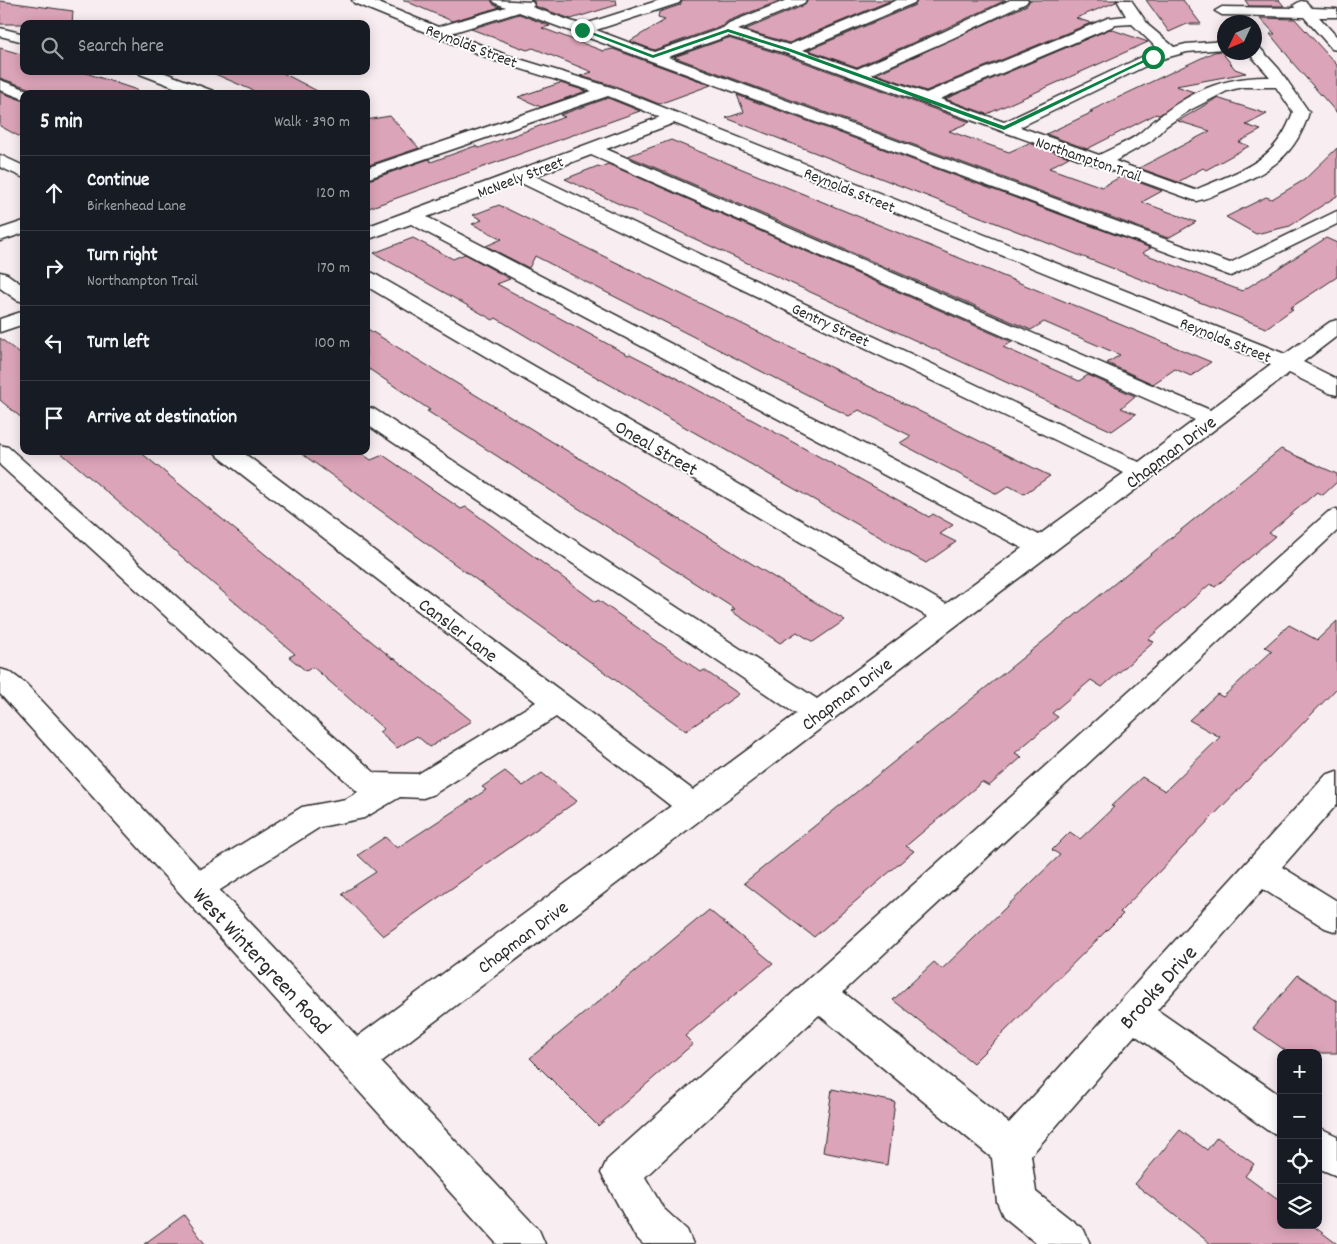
<!DOCTYPE html>
<html lang="en">
<head>
<meta charset="utf-8">
<style>
  :root { --surface:#171b24; --page:#242831; --text:#f1f3f6; --muted:#9ea1a6; --line:#363941 }
  body { margin:0; font-family:Dekko,sans-serif; background:var(--page); color:var(--text) }
  .controls { position:absolute; right:15px; bottom:15px; display:grid; overflow:hidden; border-radius:10px; box-shadow:0 2px 12px #0003 }
  .controls button { width:45px; height:45px; display:grid; place-items:center; padding:0; border:0; border-bottom:1px solid var(--line); background:var(--surface); color:var(--text); font:25px sans-serif }
  .compass { position:absolute; left:1217px; top:15px; width:45px; height:45px; border-radius:50%; background:var(--surface); box-shadow:0 2px 12px #0003; rotate:226deg }
  .stop { position:absolute; width:15px; height:15px; margin:-11px; border:4px solid #0b8043; border-radius:50%; background:#fff }
  .stop.end { background:#0b8043; border-color:#fff; box-shadow:0 1px 5px #0008 }
  .list { margin:0; padding:0; list-style:none }
  h2 { display:flex; justify-content:space-between; align-items:center; height:65px; margin:0; padding:0 20px; font-size:21px }
  h2 small { font-size:16px; font-weight:400; color:var(--muted) }
  .list li { display:grid; grid-template-columns:32px 1fr auto; gap:15px; align-items:center; box-sizing:border-box; height:75px; padding:0 20px; border-top:1px solid var(--line) }
  .list b { display:block; font-size:19px; white-space:nowrap }
  .list p { margin:0; font-size:16px; white-space:nowrap; color:var(--muted) }
  .list em { font-size:16px; font-style:normal; color:var(--muted) }
  .icon { flex:none; width:28px; height:28px; fill:none; stroke:currentColor; stroke-width:2; stroke-linecap:round; stroke-linejoin:round }
  .map { position:relative; flex:none; width:1337px; height:1244px; overflow:hidden }
  .search { position:absolute; background:var(--surface); box-shadow:0 2px 12px #0003; left:20px; top:20px; width:350px; height:55px; display:flex; align-items:center; gap:12px; box-sizing:border-box; padding:0 18px; border-radius:10px; color:var(--muted); font-size:19px }
  .panel { position:absolute; background:var(--surface); box-shadow:0 2px 12px #0003; left:20px; top:90px; width:350px; height:365px; border-radius:10px }
  .map>svg:first-child { display:block }
</style>
</head>
<body>
<div class="map">
<svg width="1337" height="1244" viewBox="0 0 1337 1244">
  <rect width="100%" height="100%" fill="#f8edf1"/>
  <filter id="ink" filterUnits="userSpaceOnUse"><feTurbulence type="fractalNoise" baseFrequency=".02" numOctaves="2"/><feDisplacementMap in="SourceGraphic" scale="10" xChannelSelector="R" yChannelSelector="G"/><feConvolveMatrix kernelMatrix="1 2 1 2 8 2 1 2 1" color-interpolation-filters="sRGB"/></filter>
  <g filter="url(#ink)">
    <!-- building -->
    <path fill="#dca4b8" stroke="#2b2b2b" d="M403,0H491L494,5L500,7L452,21Z
      M530,0H616L617,5L571,19L535,6L534,1Z
      M683,0H782L728,21L722,26L654,50L630,41L665,20L658,18L659,12L680,5Z
      M808,0H892L789,43L744,30L805,5Z
      M918,0H1006L942,30L857,67L808,50L915,5Z
      M1030,0H1115L1116,2L1076,18L1091,23L926,91L876,74L1027,5Z
      M1146,0H1183L1201,24H1187L1169,32Z
      M1245,0H1279L1284,6H1249Z
      M0,1L73,11L72,24H0Z
      M519,14L550,26L542,28L603,51L613,49L711,85L659,104L615,86L580,76L592,72L533,48L527,50L471,29Z
      M1260,18L1295,19L1337,65V113L1291,61H1292L1270,34H1275Z
      M1110,29L1148,42L987,114L945,99Z
      M728,38L784,55L970,122L949,131L1009,152L1029,143L1069,157L1049,168L1102,187L1122,176L1162,191L1142,202L1196,222L1168,238L674,57Z
      M0,48L24,55V71H80L137,90V94H34L31,89L0,78Z
      M1221,51L1235,69L1246,73L1176,86L1194,92L1159,115L1156,114L1087,149L1046,134L1093,112L1090,111L1214,52Z
      M208,71H279L323,94H261Z
      M560,83L586,91L541,107L518,97Z
      M0,92L24,101V139L0,126Z
      M737,95L1151,248L1142,253L1242,291L1326,238L1337,243V277L1290,308L1293,309L1266,328L726,118L744,112Z
      M608,98L640,111L366,209V181L429,159L431,162L475,146L479,148L556,120L565,117L560,115Z
      M1217,98L1267,114L1246,125L1261,130L1239,142L1249,146L1206,170L1203,168L1178,182L1139,168L1210,131L1178,121Z
      M390,116L419,148L366,166V120Z
      M671,140L911,238L1211,362L1191,376L1175,369L1153,384L1107,363L1120,355L1044,322L1031,330L628,156Z
      M1337,148V196L1290,226L1256,234L1226,217L1266,197L1272,199L1304,180Z
      M608,164L1012,342L1003,347L1079,381L1088,375L1135,396L1121,408L1136,414L1112,431L565,179L598,166L601,167Z
      M499,205L830,367L1050,476L1024,494L1009,486L997,494L900,443L911,436L859,410L849,416L535,256L529,268L486,246L502,239L472,224L482,220L473,215Z
      M413,238L453,259L465,254L510,279L497,284L628,355L630,354L667,373L929,517L933,514L953,525L940,534L956,542L926,563L566,360L496,318L493,320L374,253Z
      M366,328L808,598L845,620L813,642L797,632L780,643L731,611L735,609L427,411L430,410L366,367Z
      M0,338L24,357V420L0,400Z
      M1281,449L1337,474V482L1323,495L1317,492L1269,533L1275,536L1215,587L1210,584L1148,639L1154,642L1102,687L1091,680L1052,713L1058,717L1015,753L1022,757L989,786L982,782L906,846L914,851L814,937L744,883Z
      M59,451H139L393,659L394,658L472,721L430,747L417,736L397,748L379,732L384,729L313,667L306,671L289,657L295,654Z
      M298,451H358L371,460L383,455L461,509L466,507L596,602L598,600L701,672L704,670L739,694L686,731Z
      M1337,621V688L1120,912L1123,914L973,1063L893,1000L934,962L942,969L1060,855L1052,850L1070,832L1080,839L1114,807L1111,806L1142,777L1165,791L1220,737L1189,720L1217,694L1223,697L1272,651L1265,647L1289,625L1317,640Z
      M505,771L523,786L542,773L577,801L383,936L342,894L376,872L358,855L385,837L397,848L486,790L482,787Z
      M709,910L773,963L685,1036L693,1044L598,1126L530,1058Z
      M1298,975L1337,1001V1053H1289L1253,1028Z
      M832,1089L895,1102L887,1165L823,1152Z
      M1180,1130L1207,1150L1217,1137L1254,1164L1245,1176L1281,1202V1225H1312L1337,1244H1211L1135,1184Z
      M184,1215L205,1244H144Z"/>
    <g fill="none" stroke-linecap="round" stroke-linejoin="round">
      <defs>
        <path id="minor" d="M352,0H371L438,27L506,7L495,3L493,0L532,2L534,5L532,7L582,25L660,0H681L679,3L596,30L654,52L723,28L729,23L787,0H806L804,3L738,30L789,45L897,0H916L914,3L803,50L857,69L943,32L1010,0H1028L1026,3L953,38L871,74L926,93L1108,18L1126,16L1117,0H1131L1149,26L1174,47L1186,44L1224,41V49L1187,52L1158,60L1020,127L1099,155C1112,148 1129,142 1140,133C1179,98 1215,76 1270,77L1248,52H1254V46L1259,47L1279,69L1309,112C1296,156 1269,172 1228,189C1218,193 1207,199 1196,201L785,53L728,36L668,57L1230,263L1337,211V224L1231,276L519,12L451,33L506,55L614,88L1285,354L1330,322L1337,320V336L1303,362L1337,379V395L1329,393L1289,373L368,1072L355,1076L342,1072L336,1060L342,1048L671,806L556,717L434,794L423,798L400,797L364,818L320,827L209,897L197,901L185,897L180,888L185,879L302,807L346,799L358,792L0,465V445L8,447L375,773L418,774L536,702L218,456L214,451H241L693,790L796,714L366,424V407L374,409L817,699L928,617L366,286V271L373,273L946,604L1022,548L411,224L366,240V227L660,117L608,96L366,179V168L592,91L496,61L354,3ZM1132,24L1160,51L1148,54L1004,122L940,99L1116,25ZM1242,87H1276L1293,112C1276,163 1240,170 1195,190L1115,161L1151,141L1166,126L1190,110L1227,91ZM674,123L1271,364L1210,410L606,149ZM591,155L1195,420L1139,462L535,176ZM519,182L1124,473L1039,535L427,217Z
          M1301,1L1306,2L1312,8L1337,9V17H1319L1337,37V50L1332,49L1304,17L1222,15L1215,11L1222,7L1296,8L1294,5Z
          M0,28L24,34V42L0,36Z
          M138,71H160L213,91L215,94H192L140,74Z
          M0,80L30,91L32,94H24V99L0,90Z
          M0,155L24,166V178L0,167Z
          M24,221V233L0,241V229Z
          M0,272L7,274L24,286V302L17,300L0,288Z
          M24,311V324L0,332V319Z
          M1337,509V531L843,992L1009,1123L1326,775L1337,771V804L1282,867L1337,901V932L1325,928L1263,889L1157,1010L1281,1096V1136L1267,1130L1135,1035L1031,1155L1036,1192L1084,1230L1090,1244H1037L1003,1216L997,1202L992,1158L819,1015L645,1177L663,1208L687,1230L693,1244H643L635,1236L601,1173L607,1160L1328,512Z
          M1318,1127L1337,1136V1176L1318,1168Z"/>
        <path id="major" d="M0,669L10,672L26,684L539,1230L545,1244H497L0,694Z"/>
      </defs>
      <!-- minor casing -->
      <use href="#minor" stroke="#2b2b2b" stroke-width="3"/>
      <!-- major casing -->
      <use href="#major" stroke="#2b2b2b" stroke-width="3"/>
      <!-- minor -->
      <use href="#minor" fill="#fff" fill-rule="evenodd"/>
      <!-- major -->
      <use href="#major" fill="#fff" fill-rule="evenodd"/>
    </g>
  </g>
  <!-- route -->
  <path fill="#0b8043" d="M584,29L653,55L728,29L791,49L1004,126L1152,56L1155,57L1004,130L788,51L728,32L653,58L580,30Z"/>
  <g text-anchor="middle" stroke-width="4" stroke-linejoin="round" paint-order="stroke">
    <!-- far-street labels -->
    <g font-size="16" fill="#2b2b2b" stroke="#fff">
      <text transform="translate(472 45) rotate(21)" y="6">Reynolds Street</text>
      <text transform="translate(1089 158) rotate(19)" y="6">Northampton Trail</text>
      <text transform="translate(520 176) rotate(-21)" y="6">McNeely Street</text>
      <text transform="translate(850 189) rotate(22)" y="6">Reynolds Street</text>
      <text transform="translate(831 324) rotate(25)" y="6">Gentry Street</text>
      <text transform="translate(1226 339) rotate(22)" y="6">Reynolds Street</text>
    </g>
    <!-- street labels -->
    <g font-size="19" fill="#2b2b2b" stroke="#fff">
      <text transform="translate(657 447) rotate(30)" y="7">Oneal Street</text>
      <text transform="translate(1170 451) rotate(-37)" y="7">Chapman Drive</text>
      <text transform="translate(459 629) rotate(37)" y="7">Cansler Lane</text>
      <text transform="translate(846 693) rotate(-37)" y="7">Chapman Drive</text>
      <text transform="translate(522 936) rotate(-37)" y="7">Chapman Drive</text>
    </g>
    <!-- near-street labels -->
    <g font-size="22" fill="#2b2b2b" stroke="#fff">
      <text transform="translate(263 960) rotate(47)" y="8">West Wintergreen Road</text>
      <text transform="translate(1157 986) rotate(-48)" y="8">Brooks Drive</text>
    </g>
  </g>
</svg>
<div class="controls">
<button>+</button>
<button>−</button>
<button><svg class="icon" aria-label="locate" viewBox="0 0 24 24"><circle cx="12" cy="12" r="6"/><path d="M12 2v4M12 18v4M2 12h4M18 12h4"/></svg></button>
<button><svg class="icon" aria-label="layers" viewBox="0 0 24 24"><path d="M12 4l9 5-9 5-9-5zM3 14l9 5 9-5"/></svg></button>
</div>
<svg class="compass" viewBox="-18 -18 36 36"><path d="M0-13l5 13h-10z" fill="#e53935"/><path d="M0 13l5-13h-10z" fill="#9ea1a6"/></svg>
<div class="stop" style="left:1153px;top:57px"></div>
<div class="stop end" style="left:582px;top:30px"></div>
<div class="search"><svg class="icon" aria-label="search" viewBox="0 0 24 24"><circle cx="10" cy="10" r="6"/><path d="M15 15l6 6"/></svg>Search here</div>
<section class="panel">
<h2>5 min<small>Walk · 390 m</small></h2>
<ul class="list">
<li><svg class="icon" aria-label="ahead" viewBox="0 0 24 24"><path d="M12 20V5M6 11l6-6 6 6"/></svg><div><b>Continue</b><p>Birkenhead Lane</p></div><em>120 m</em></li>
<li><svg class="icon" aria-label="right" viewBox="0 0 24 24"><path d="M7 20v-9h11M14 6l5 5-5 5"/></svg><div><b>Turn right</b><p>Northampton Trail</p></div><em>170 m</em></li>
<li><svg class="icon" aria-label="left" viewBox="0 0 24 24"><path d="M17 20v-9H6M10 6l-5 5 5 5"/></svg><div><b>Turn left</b></div><em>100 m</em></li>
<li><svg class="icon" aria-label="arrive" viewBox="0 0 24 24"><path d="M6 21V4h12l-3 4 3 4H6"/></svg><div><b>Arrive at destination</b></div></li>
</ul>
</section>
</div>
</body>
</html>
